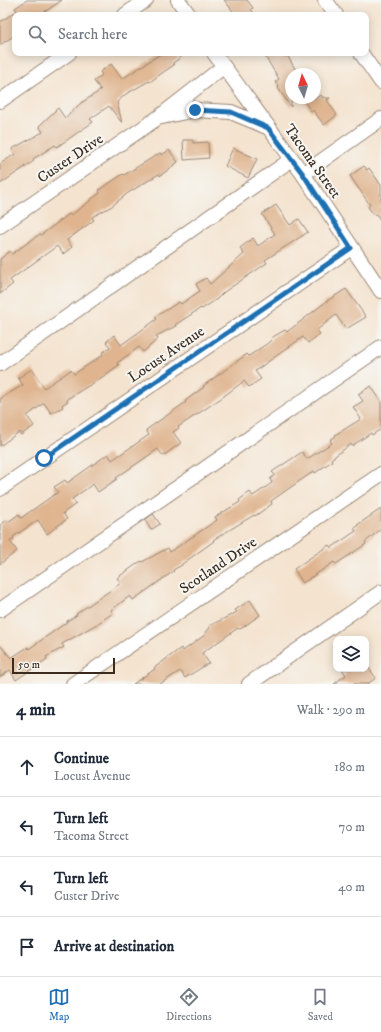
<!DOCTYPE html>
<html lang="en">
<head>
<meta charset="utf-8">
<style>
  :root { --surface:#fff; --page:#f2f2f3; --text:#1f2937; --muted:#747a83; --line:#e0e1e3; --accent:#1f6fb2 }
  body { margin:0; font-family:"IM FELL DW Pica",serif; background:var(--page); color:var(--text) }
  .controls { position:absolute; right:12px; bottom:12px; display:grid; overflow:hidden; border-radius:8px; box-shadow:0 2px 10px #0003 }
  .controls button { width:36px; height:36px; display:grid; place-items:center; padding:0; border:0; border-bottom:1px solid var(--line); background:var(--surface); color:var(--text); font:20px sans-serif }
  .compass { position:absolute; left:285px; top:68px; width:36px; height:36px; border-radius:50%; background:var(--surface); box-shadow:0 2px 10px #0003; rotate:355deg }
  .scale { position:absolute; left:12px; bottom:10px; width:103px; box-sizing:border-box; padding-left:4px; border:2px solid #3b2a1e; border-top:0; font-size:11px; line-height:14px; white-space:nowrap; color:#3b2a1e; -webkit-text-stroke:3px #f6f6f2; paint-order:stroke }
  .stop { position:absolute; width:12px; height:12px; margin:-9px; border:3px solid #1f6fb2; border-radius:50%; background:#fff }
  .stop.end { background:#1f6fb2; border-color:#fff; box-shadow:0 1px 4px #0008 }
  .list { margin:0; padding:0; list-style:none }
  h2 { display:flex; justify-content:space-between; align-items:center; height:52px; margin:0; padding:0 16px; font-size:17px }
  h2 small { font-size:13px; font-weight:400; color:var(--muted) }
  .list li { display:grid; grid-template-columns:26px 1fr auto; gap:12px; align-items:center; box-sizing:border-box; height:60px; padding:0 16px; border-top:1px solid var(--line) }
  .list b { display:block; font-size:15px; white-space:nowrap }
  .list p { margin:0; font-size:13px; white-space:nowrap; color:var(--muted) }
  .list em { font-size:13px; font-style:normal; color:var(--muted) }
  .icon { flex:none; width:22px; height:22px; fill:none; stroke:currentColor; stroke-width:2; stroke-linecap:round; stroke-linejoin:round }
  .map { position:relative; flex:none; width:381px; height:684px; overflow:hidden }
  .search { position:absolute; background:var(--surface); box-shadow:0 2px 10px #0003; left:12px; right:12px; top:12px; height:44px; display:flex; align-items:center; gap:10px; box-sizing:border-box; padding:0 14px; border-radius:8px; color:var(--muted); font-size:15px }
  .sheet { height:292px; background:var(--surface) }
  nav { display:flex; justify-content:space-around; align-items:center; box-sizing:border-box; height:56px; border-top:1px solid var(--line); background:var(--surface); font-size:11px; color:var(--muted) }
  nav a { display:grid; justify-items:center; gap:2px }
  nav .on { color:var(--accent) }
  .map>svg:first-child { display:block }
</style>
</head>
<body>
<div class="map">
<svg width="381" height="684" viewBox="0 0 381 684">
  <rect width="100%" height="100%" fill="#f6f6f2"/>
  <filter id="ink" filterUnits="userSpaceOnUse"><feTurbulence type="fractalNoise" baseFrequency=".025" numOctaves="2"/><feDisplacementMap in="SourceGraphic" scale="8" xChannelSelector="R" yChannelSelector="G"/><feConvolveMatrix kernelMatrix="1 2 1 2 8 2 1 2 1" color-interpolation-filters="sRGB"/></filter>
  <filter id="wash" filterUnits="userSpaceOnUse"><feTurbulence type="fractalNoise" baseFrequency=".012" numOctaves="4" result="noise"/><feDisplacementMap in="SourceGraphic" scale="16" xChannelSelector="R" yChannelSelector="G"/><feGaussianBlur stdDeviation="0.9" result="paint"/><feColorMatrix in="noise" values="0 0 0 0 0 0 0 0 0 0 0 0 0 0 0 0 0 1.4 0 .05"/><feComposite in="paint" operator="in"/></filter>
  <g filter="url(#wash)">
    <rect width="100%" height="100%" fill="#f4e3cf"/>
    <g id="blocks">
      <!-- building -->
      <path fill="#dfb48e" d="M27,0H62L40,15H20L15,8Z
        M224,0H247L253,8L251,9L255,15H236Z
        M15,12V35L0,45V22Z
        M162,53H187L173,63L174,65L162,73L150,82L149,81L126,94L117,102L122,123L109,106L90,119L93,122L57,147L55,145L33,159L34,161L0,184V164L15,154L12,149L43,132L39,126L58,108L65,118L81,103L101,90L94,81L102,75L100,72L111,64L122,79Z
        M263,53H282L285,57L287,55L298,74H291V107L278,88L279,87L275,82L279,79Z
        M321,95L323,98L325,97L326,98H330L327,100L337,115L324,125L313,110L311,111L302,98H316Z
        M183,140H193V143L208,142L209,158L184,160Z
        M233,148L257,159L248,178L225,166Z
        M169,150L178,162L160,176L159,174L128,193L112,206L92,217L94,220L67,240L72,247L63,254L57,246L10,280L13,284L0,294V259L10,251L12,254L40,234L41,235L69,214L71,215L90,201V200L100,193L99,190L123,174L124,175L160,153L162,155Z
        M364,166L367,170L369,168L381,185V221L376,214L374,215L368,207L370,205L350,176Z
        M276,205L290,225L299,219L308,232L265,260L267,263L224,292L217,299L202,309L201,308L175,325L176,326L156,336L158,339L143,352L139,347L117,363L119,365L98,380L67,399L68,401L62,405L63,407L51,413L44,403L27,416L34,426L21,435L19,432L0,446V399L23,385L18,378L32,369L44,388L71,370L74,374L103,355L102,353L110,347L106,342L114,335L121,345L157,319L155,317L179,302L181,304L200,291L196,284L206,278L210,284L244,254L240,248L253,238L258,246L275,234L262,214Z
        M346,289L366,317L346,329L336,315L317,330L320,334L308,343L303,337L255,371L261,379L249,387L244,381L220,399L178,427L179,428L173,432L181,443L163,456L158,449L116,478L117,479L98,492L93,484L72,499L76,504L63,513L67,519L47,534L38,520L13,537L14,539L10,541L17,551L0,564V525L7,520L8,522L19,514L21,518L58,492L54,487L65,480L67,483L108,454L112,460L149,435L146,430L186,402L185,401L204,387L203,386L247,354L249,356L268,343L272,339L271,338L285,330L287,332L327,301Z
        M371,386L381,401V429L372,435L371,433L352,446L351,444L331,459L332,461L315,473L314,471L271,501L272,504L255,516L254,515L213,540L214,541L182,564V565L173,570L174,571L133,600L130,596L111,610L113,613L97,624L62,644L64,647L46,657L47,659L16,680L10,670L0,677V645L11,658L28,647L29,649L67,622V621L77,615L76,614L121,583L117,578L141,561L142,562L168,548L170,552L217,520L215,517L240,502L239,500L250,492L253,496L272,483L270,479L275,475L272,472L302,452L307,459L332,443L330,440L336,436L335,435L361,419L353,407L363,401L358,394Z
        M381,509V529L365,542L366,544L336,564L334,562L303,583L294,569L329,545L331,548L356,531L354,528L358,526L357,525Z
        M153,514L160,524L151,530L145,520Z
        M250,600L260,615L242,628L239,629L238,628L202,653L209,663L185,678L180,671L160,684H133L155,669L154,668L181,648L183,651L206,634L205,632L210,628L209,626L237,612L235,610Z
        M368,667L376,678L367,684H334L346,675L342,669H366Z"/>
    </g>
  </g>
  <g filter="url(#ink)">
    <use href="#blocks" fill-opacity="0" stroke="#988676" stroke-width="1"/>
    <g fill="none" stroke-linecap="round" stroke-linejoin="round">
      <defs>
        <path id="minor" d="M178,0L189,15
          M325,0L336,15
          M125,15L146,0
          M214,53L303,174L381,291
          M361,53L381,82
          M0,101L69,53
          M162,117L195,110L231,112L267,127
          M303,174L381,119
          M0,226L159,117L223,67
          M0,364L292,159
          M0,489L351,248
          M0,610L381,347
          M73,684L381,474
          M249,684L381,592"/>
      </defs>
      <!-- minor casing -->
      <use href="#minor" stroke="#988676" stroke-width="16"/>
      <!-- minor -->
      <use href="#minor" stroke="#fff" stroke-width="14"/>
    </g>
  </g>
  <g fill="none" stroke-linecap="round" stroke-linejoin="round" filter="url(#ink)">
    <!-- route -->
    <path stroke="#1f6fb2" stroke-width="5" d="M44,458L351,248L303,174L268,128L231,112L195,110"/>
  </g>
  <g text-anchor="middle" stroke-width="4" stroke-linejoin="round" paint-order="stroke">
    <!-- street labels -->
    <g font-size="15" fill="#3b2a1e" stroke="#f6f6f2">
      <text transform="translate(70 158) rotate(-34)" y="5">Custer Drive</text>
      <text transform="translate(313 161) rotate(55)" y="5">Tacoma Street</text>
      <text transform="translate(166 354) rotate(-34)" y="5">Locust Avenue</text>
      <text transform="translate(218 565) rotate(-34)" y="5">Scotland Drive</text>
    </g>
  </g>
</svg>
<div class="controls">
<button><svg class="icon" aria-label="layers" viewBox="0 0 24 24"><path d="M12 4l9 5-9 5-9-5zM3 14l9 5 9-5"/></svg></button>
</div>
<svg class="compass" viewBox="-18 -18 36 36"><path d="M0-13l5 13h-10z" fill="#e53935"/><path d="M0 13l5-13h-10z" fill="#747a83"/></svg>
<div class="scale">50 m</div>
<div class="stop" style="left:44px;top:458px"></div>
<div class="stop end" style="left:195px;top:110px"></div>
<div class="search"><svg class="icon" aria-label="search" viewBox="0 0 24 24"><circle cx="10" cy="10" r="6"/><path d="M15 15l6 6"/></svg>Search here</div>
</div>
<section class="sheet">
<h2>4 min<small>Walk · 290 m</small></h2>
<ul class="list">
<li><svg class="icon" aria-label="ahead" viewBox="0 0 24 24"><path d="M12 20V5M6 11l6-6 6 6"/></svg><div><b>Continue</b><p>Locust Avenue</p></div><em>180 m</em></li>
<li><svg class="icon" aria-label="left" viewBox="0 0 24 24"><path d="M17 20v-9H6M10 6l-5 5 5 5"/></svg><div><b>Turn left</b><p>Tacoma Street</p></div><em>70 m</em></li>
<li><svg class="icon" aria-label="left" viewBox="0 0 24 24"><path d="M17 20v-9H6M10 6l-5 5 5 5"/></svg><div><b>Turn left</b><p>Custer Drive</p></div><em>40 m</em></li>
<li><svg class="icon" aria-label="arrive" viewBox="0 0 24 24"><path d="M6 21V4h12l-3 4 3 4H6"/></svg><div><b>Arrive at destination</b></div></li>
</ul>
</section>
<nav>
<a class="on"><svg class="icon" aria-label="map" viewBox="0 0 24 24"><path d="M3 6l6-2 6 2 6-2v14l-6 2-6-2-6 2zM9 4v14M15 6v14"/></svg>Map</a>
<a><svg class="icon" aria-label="directions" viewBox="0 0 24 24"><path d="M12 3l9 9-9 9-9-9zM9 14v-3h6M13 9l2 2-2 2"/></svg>Directions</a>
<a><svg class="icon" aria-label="saved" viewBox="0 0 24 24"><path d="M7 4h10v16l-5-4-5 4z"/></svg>Saved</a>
</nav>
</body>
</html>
